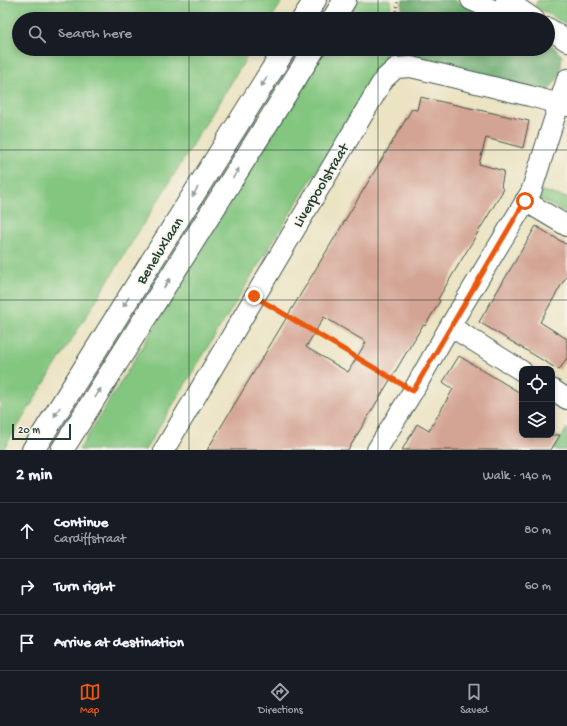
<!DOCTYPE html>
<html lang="en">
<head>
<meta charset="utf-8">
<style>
  :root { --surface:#171b24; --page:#20242c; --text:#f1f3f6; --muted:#9ea1a6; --line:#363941; --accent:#ea580c }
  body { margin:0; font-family:"Gochi Hand",sans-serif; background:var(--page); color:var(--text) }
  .controls { position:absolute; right:12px; bottom:12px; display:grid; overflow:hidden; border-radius:8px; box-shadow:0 2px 6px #0003 }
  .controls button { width:36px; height:36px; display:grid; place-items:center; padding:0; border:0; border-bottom:1px solid var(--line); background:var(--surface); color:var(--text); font:20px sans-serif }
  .scale { position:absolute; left:12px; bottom:10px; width:59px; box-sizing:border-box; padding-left:4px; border:2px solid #1f3d34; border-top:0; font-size:11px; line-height:14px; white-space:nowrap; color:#1f3d34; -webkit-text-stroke:3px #f7f3e8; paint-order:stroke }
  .stop { position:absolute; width:12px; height:12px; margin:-9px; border:3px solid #ea580c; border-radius:50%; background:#fff }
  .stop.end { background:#ea580c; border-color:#fff; box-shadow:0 1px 4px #0008 }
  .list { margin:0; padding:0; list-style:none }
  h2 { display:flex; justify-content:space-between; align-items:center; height:52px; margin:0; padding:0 16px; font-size:17px }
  h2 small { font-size:13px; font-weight:400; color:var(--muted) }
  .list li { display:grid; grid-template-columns:26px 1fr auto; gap:12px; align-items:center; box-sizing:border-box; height:56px; padding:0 16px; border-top:1px solid var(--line) }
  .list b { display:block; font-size:15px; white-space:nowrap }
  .list p { margin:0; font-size:13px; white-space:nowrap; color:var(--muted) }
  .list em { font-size:13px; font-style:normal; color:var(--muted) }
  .icon { flex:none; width:22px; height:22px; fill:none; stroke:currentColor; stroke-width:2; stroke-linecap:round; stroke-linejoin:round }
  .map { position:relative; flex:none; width:567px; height:450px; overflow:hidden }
  .search { position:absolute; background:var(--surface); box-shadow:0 2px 6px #0003; left:12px; right:12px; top:12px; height:44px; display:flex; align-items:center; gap:10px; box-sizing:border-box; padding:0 14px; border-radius:22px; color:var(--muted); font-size:15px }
  .sheet { height:220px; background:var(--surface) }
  nav { display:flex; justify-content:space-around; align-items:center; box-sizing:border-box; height:56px; border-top:1px solid var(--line); background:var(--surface); font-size:11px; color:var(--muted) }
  nav a { display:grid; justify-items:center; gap:2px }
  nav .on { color:var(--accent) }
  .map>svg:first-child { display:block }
</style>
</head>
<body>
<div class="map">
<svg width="567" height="450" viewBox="0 0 567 450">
  <rect width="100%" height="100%" fill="#f7f3e8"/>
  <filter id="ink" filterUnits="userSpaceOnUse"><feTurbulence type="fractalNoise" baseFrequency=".025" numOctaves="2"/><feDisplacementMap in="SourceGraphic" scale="8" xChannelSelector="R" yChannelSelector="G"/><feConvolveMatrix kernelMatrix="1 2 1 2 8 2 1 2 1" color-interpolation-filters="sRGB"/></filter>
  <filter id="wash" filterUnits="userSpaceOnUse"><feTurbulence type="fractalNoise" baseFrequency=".012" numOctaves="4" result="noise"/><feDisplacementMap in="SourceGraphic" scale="16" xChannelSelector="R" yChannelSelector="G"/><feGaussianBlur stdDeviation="0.9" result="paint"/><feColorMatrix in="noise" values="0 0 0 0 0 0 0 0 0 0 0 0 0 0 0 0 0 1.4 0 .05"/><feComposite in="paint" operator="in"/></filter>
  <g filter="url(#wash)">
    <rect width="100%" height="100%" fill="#ebe3c2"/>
    <!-- green -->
    <path fill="#83c680" stroke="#51825a" d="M0,0H283L271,19H19V49H252L3,450H0Z
      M355,0H391L390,19H343Z
      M538,0H567V25L535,6Z
      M325,49H387L386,57L145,450H79Z
      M539,190L567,198V214L536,197Z
      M567,428V450H554Z"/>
    <!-- forest -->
    <path fill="#6aab6e" stroke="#447451" d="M403,0H453L497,19H401L402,3Z
      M548,41L562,56L560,75L548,91L403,57L402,49H548Z"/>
    <g id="blocks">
      <!-- building -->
      <path fill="#d3a393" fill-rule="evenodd" d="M420,97L529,121L523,148L486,138L479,164L504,171L501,187L504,189L438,299L440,301L425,326L423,325L348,450H207L412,109L417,110ZM324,317L366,342L348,372L306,347Z
        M536,226L567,245V275L540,322L567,339V358L559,370L479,322Z
        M459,356L522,394V435H560L551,450H402L417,424L429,431L453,389L443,382Z"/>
    </g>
  </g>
  <g filter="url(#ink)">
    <use href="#blocks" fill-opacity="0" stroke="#3e5649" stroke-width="1"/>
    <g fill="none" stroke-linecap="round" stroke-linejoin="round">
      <defs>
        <path id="minor" d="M471,0L513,19
          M506,0L534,19
          M548,28L567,41
          M525,201L567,226
          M450,326L522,371
          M552,389L567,399
          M164,450L384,79L396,68L411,67L530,96L567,106
          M377,450L413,391L450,326L531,192L567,79"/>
        <path id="tertiary" d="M303,19L315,0
          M333,19L345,0
          M33,450L285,49
          M62,450L314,49"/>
      </defs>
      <!-- minor casing -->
      <use href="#minor" stroke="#3e5649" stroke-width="22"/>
      <!-- tertiary casing -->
      <use href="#tertiary" stroke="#3e5649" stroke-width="24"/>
      <!-- path -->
      <path stroke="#3e5649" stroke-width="2.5" stroke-dasharray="1 3" stroke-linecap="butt" d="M395,19L398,0
        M272,307L396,381"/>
      <!-- minor -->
      <use href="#minor" stroke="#fff" stroke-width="20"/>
      <!-- tertiary -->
      <use href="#tertiary" stroke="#fff" stroke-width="22"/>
    </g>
    <!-- one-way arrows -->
    <defs><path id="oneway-solid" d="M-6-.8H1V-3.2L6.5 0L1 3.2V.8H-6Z"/></defs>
    <g fill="#8f9e9a">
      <use href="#oneway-solid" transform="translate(264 82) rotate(122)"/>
      <use href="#oneway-solid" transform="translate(236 173) rotate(-58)"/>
      <use href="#oneway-solid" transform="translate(195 192) rotate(122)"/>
      <use href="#oneway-solid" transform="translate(167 283) rotate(-58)"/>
      <use href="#oneway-solid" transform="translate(126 302) rotate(122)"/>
      <use href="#oneway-solid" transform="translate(98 393) rotate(-58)"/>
      <use href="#oneway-solid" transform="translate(57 412) rotate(122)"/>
    </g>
  </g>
  <g fill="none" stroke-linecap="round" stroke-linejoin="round" filter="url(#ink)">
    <!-- route -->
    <path stroke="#ea580c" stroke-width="5" d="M254,296L413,391L525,201"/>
  </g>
  <!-- grid -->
  <path fill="none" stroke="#1f3d34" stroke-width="1" stroke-opacity="0.55" d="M189,0V19M378,0V19M189,49V450M378,49V450M0,150H567M0,300H567"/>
  <g text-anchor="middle" stroke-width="3" stroke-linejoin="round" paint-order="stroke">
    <!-- street labels -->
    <g font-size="15" fill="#1f3d34" stroke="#f7f3e8">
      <text transform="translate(320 185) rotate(-59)" y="5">Liverpoolstraat</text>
      <text transform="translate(159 250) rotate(-58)" y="5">Beneluxlaan</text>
    </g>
  </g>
</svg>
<div class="controls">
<button><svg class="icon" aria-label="locate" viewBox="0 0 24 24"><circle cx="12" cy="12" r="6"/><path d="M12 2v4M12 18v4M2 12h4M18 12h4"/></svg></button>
<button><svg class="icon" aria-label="layers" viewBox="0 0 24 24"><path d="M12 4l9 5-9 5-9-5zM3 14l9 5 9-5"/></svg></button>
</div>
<div class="scale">20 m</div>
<div class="stop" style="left:525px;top:201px"></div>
<div class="stop end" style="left:254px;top:296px"></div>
<div class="search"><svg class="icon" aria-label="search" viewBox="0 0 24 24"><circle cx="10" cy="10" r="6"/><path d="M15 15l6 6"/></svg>Search here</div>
</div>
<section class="sheet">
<h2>2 min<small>Walk · 140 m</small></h2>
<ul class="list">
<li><svg class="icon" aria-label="ahead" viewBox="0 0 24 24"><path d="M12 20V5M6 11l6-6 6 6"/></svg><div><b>Continue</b><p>Cardiffstraat</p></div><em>80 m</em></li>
<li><svg class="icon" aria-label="right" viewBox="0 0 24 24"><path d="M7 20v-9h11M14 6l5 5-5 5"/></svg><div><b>Turn right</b></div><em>60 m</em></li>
<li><svg class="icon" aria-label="arrive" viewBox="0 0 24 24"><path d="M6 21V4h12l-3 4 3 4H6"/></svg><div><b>Arrive at destination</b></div></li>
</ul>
</section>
<nav>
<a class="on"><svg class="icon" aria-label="map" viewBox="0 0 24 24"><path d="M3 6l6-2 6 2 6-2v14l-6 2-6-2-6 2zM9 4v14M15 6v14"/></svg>Map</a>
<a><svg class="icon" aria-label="directions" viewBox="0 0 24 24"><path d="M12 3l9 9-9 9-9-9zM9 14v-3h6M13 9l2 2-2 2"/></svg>Directions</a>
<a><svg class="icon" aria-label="saved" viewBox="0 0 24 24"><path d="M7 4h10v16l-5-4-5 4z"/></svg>Saved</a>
</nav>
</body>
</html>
